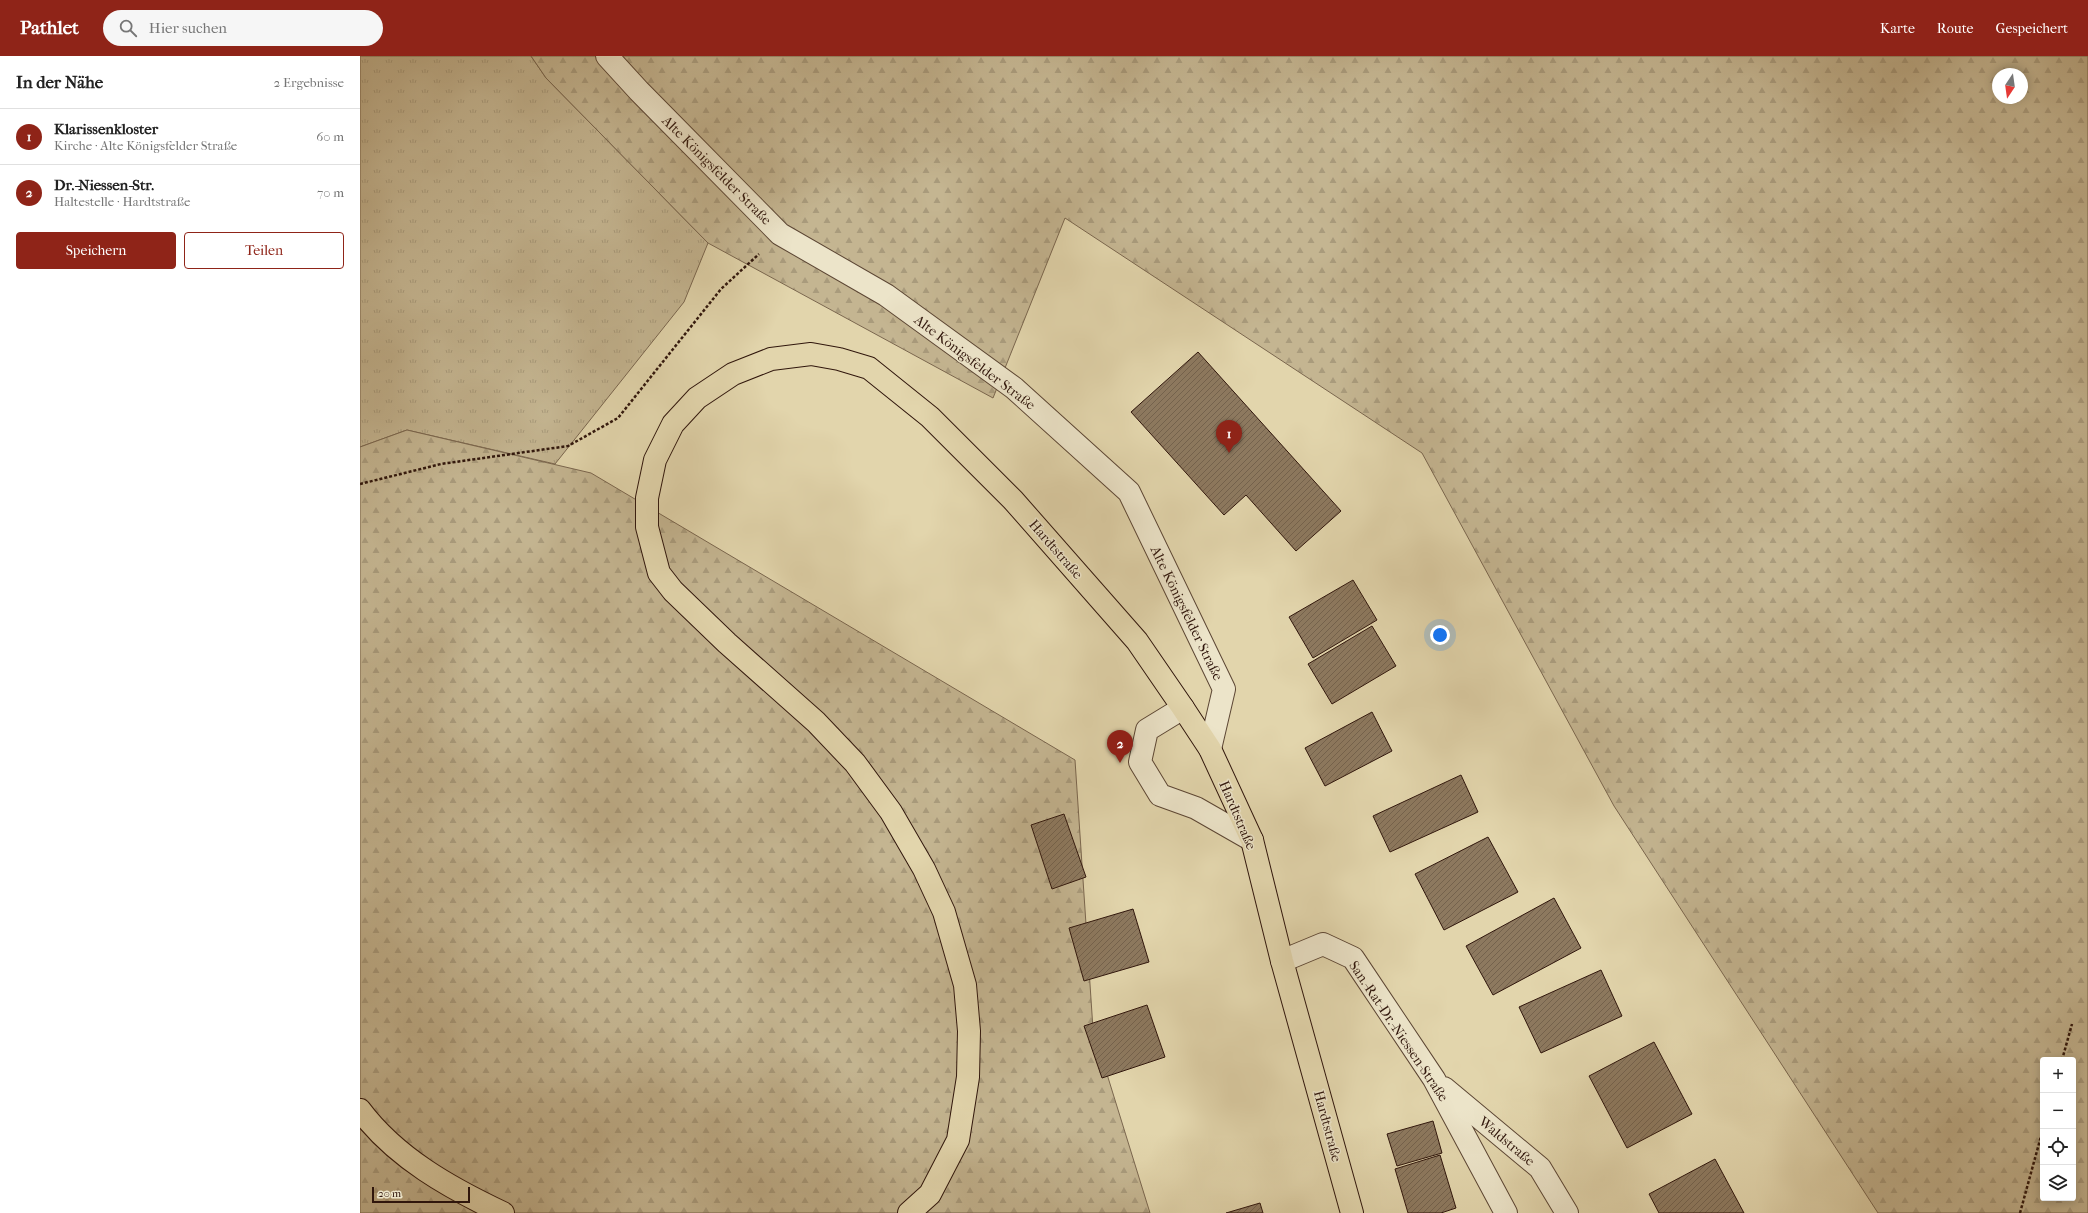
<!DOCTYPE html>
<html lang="de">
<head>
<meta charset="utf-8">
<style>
  :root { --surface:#fff; --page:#f6f6f6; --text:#222; --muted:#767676; --line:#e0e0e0; --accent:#8f2418 }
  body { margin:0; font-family:"IM FELL French Canon",serif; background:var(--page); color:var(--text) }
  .controls { position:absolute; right:12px; bottom:12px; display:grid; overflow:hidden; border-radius:4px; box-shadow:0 2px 10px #0003 }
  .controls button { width:36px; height:36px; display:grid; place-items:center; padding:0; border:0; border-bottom:1px solid var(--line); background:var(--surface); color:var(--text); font:20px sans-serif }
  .compass { position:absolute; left:1632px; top:12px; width:36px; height:36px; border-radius:50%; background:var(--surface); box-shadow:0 2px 10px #0003; rotate:193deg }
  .scale { position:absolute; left:12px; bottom:10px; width:98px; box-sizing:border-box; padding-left:4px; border:2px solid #30160c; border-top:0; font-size:11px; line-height:14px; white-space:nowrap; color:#30160c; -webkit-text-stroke:3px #ece4c9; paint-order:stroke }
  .you { position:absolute; left:1080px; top:579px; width:14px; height:14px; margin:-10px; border:3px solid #fff; border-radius:50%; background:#1a73e8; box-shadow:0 0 0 6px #1a73e833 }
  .badge { display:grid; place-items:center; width:26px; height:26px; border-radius:50%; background:var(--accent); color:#fff; font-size:13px; font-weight:700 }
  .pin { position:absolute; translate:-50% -33px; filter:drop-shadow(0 1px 2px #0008) }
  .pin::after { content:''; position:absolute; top:21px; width:14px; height:12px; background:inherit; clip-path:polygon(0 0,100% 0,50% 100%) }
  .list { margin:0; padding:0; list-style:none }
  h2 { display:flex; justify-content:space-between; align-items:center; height:52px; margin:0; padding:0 16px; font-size:17px }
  h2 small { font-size:13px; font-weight:400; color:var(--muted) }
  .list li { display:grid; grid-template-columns:26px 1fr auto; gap:12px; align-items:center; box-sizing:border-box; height:56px; padding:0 16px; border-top:1px solid var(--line) }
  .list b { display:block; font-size:15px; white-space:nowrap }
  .list p { margin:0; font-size:13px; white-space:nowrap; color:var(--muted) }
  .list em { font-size:13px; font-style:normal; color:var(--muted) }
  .actions { display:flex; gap:8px; padding:12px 16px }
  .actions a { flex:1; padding:9px 0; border:1px solid var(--accent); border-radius:4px; text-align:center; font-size:14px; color:var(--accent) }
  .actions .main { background:var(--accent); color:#fff }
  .icon { flex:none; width:22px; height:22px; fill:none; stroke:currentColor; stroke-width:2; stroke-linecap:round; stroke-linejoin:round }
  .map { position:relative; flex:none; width:1728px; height:1157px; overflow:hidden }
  header { display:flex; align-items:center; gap:24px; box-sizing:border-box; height:56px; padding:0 20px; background:var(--accent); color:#fff }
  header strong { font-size:19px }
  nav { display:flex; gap:22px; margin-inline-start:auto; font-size:14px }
  .search { width:280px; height:36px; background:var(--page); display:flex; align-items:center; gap:10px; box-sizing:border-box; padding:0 14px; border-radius:22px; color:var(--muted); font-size:15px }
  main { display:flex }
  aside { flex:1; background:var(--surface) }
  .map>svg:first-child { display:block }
</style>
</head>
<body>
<header>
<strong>Pathlet</strong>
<div class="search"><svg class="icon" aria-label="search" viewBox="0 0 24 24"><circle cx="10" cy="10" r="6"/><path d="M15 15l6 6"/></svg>Hier suchen</div>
<nav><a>Karte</a><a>Route</a><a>Gespeichert</a></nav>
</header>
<main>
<aside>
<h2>In der Nähe<small>2 Ergebnisse</small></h2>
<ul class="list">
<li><span class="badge">1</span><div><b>Klarissenkloster</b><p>Kirche · Alte Königsfelder Straße</p></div><em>60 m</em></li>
<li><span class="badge">2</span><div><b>Dr.-Niessen-Str.</b><p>Haltestelle · Hardtstraße</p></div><em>70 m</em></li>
</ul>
<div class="actions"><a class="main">Speichern</a><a>Teilen</a></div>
</aside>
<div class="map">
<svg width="1728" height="1157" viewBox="0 0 1728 1157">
  <defs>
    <pattern id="grass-tufts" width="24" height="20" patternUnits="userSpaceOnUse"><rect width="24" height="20" fill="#c4b591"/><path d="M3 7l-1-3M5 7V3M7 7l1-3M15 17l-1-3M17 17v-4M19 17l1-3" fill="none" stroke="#a99b7c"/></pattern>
    <pattern id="forest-firs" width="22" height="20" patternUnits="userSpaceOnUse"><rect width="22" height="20" fill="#c4b591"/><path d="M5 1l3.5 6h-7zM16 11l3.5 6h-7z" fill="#a99b7c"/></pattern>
    <pattern id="building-hatch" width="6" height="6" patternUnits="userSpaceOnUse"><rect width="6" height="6" fill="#8d795f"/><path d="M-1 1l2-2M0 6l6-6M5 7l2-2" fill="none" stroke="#74624d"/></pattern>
  </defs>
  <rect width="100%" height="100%" fill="#e2d5ac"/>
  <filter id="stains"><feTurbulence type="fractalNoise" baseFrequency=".005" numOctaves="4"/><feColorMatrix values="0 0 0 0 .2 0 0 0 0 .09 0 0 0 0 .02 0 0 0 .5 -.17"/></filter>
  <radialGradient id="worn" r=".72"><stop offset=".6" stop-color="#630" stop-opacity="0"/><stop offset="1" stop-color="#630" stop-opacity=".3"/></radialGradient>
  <!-- grass -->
  <path fill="url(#grass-tufts)" stroke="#7a664e" d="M0,0H171L186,22L348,187L324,246L195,408L47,374L0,391Z"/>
  <!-- forest -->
  <path fill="url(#forest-firs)" stroke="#7a664e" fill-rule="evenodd" d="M171,0H1728V1157H1518L1254,750L1062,397L705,162L633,342L348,187L186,22ZM1638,18H1662V42H1638ZM1683,1004H1713V1142H1683Z
    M47,374L231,417L715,704L733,973L790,1157H0V391Z"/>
  <!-- building -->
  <path fill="url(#building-hatch)" stroke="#30160c" d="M838,296L981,455L936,495L886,439L864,459L771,356Z
    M993,524L1017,564L953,602L929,561Z
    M1012,570L1036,610L972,648L948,608Z
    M1012,656L1032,695L965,730L945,692Z
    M1101,719L1118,756L1030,796L1013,760Z
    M704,758L726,821L692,833L671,769Z
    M1128,781L1158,836L1084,874L1055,818Z
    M1194,842L1221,892L1133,939L1106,890Z
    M773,853L789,906L724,925L709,872Z
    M1241,914L1262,960L1181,997L1159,951Z
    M787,949L805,1001L742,1022L724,970Z
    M1294,986L1332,1058L1267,1092L1229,1020Z
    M1073,1065L1082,1097L1037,1110L1027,1078Z
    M1080,1099L1096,1152L1081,1157H1048L1035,1113Z
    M1355,1103L1384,1157H1299L1289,1138Z
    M900,1147L903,1157H866Z"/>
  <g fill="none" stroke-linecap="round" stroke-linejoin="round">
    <defs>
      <path id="minor" d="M247,0L279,35L420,178L526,239L654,332L769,436L864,633L850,693
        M823,652L787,674L780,706L800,739L836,752L892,784
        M922,905L963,888L993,902L1074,1023L1146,1157
        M1084,1032L1180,1112L1207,1157"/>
      <path id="major" d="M0,1054C36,1102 90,1132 143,1157
        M549,1157L570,1138L598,1084L608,1021L609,975L605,929L584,856L564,813L531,756L495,707L456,666L367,587L313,535L299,517L287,471V442L295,404L313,368L337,342L373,318L411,303L451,298L479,303L509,312L570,361L653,444L777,585L823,652L850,693L892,784L922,905L992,1157"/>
    </defs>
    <!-- minor casing -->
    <use href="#minor" stroke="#5c4634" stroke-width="24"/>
    <!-- major casing -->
    <use href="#major" stroke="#30160c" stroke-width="24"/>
    <!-- path -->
    <path stroke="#30160c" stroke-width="2.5" stroke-dasharray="3 2" stroke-linecap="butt" d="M0,428L81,408L208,390L258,362L361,233L399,198
      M1702,1004L1712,968
      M1660,1157L1683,1073"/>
    <!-- minor -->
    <use href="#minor" stroke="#ece4c9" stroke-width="22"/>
    <!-- major -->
    <use href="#major" stroke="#e2d5ac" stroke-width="22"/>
  </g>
  <g text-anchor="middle" stroke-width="3" stroke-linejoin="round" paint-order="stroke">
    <!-- street labels -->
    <g font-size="14" fill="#30160c" stroke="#ece4c9">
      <text transform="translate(357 114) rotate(45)" y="5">Alte Königsfelder Straße</text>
      <text transform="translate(615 306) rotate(37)" y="5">Alte Königsfelder Straße</text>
      <text transform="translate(696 493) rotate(49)" y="5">Hardtstraße</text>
      <text transform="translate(827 557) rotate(64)" y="5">Alte Königsfelder Straße</text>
      <text transform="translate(878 759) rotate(67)" y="5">Hardtstraße</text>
      <text transform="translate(1039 975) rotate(56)" y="5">San.-Rat-Dr.-Niessen-Straße</text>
      <text transform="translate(968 1070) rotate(75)" y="5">Hardtstraße</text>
      <text transform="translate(1147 1085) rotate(40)" y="5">Waldstraße</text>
    </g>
  </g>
  <rect width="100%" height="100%" filter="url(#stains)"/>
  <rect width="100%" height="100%" fill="url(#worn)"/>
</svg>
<div class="controls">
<button>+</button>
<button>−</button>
<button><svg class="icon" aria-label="locate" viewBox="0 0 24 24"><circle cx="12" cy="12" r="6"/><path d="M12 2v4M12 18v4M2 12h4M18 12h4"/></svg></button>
<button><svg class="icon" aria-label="layers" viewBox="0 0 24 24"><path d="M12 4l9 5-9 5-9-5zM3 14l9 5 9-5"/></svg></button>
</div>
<svg class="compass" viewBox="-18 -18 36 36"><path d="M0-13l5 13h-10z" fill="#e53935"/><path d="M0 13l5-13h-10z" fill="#767676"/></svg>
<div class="scale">20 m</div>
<div class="you"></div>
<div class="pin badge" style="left:869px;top:397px">1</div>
<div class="pin badge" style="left:760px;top:707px">2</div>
</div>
</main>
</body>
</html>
